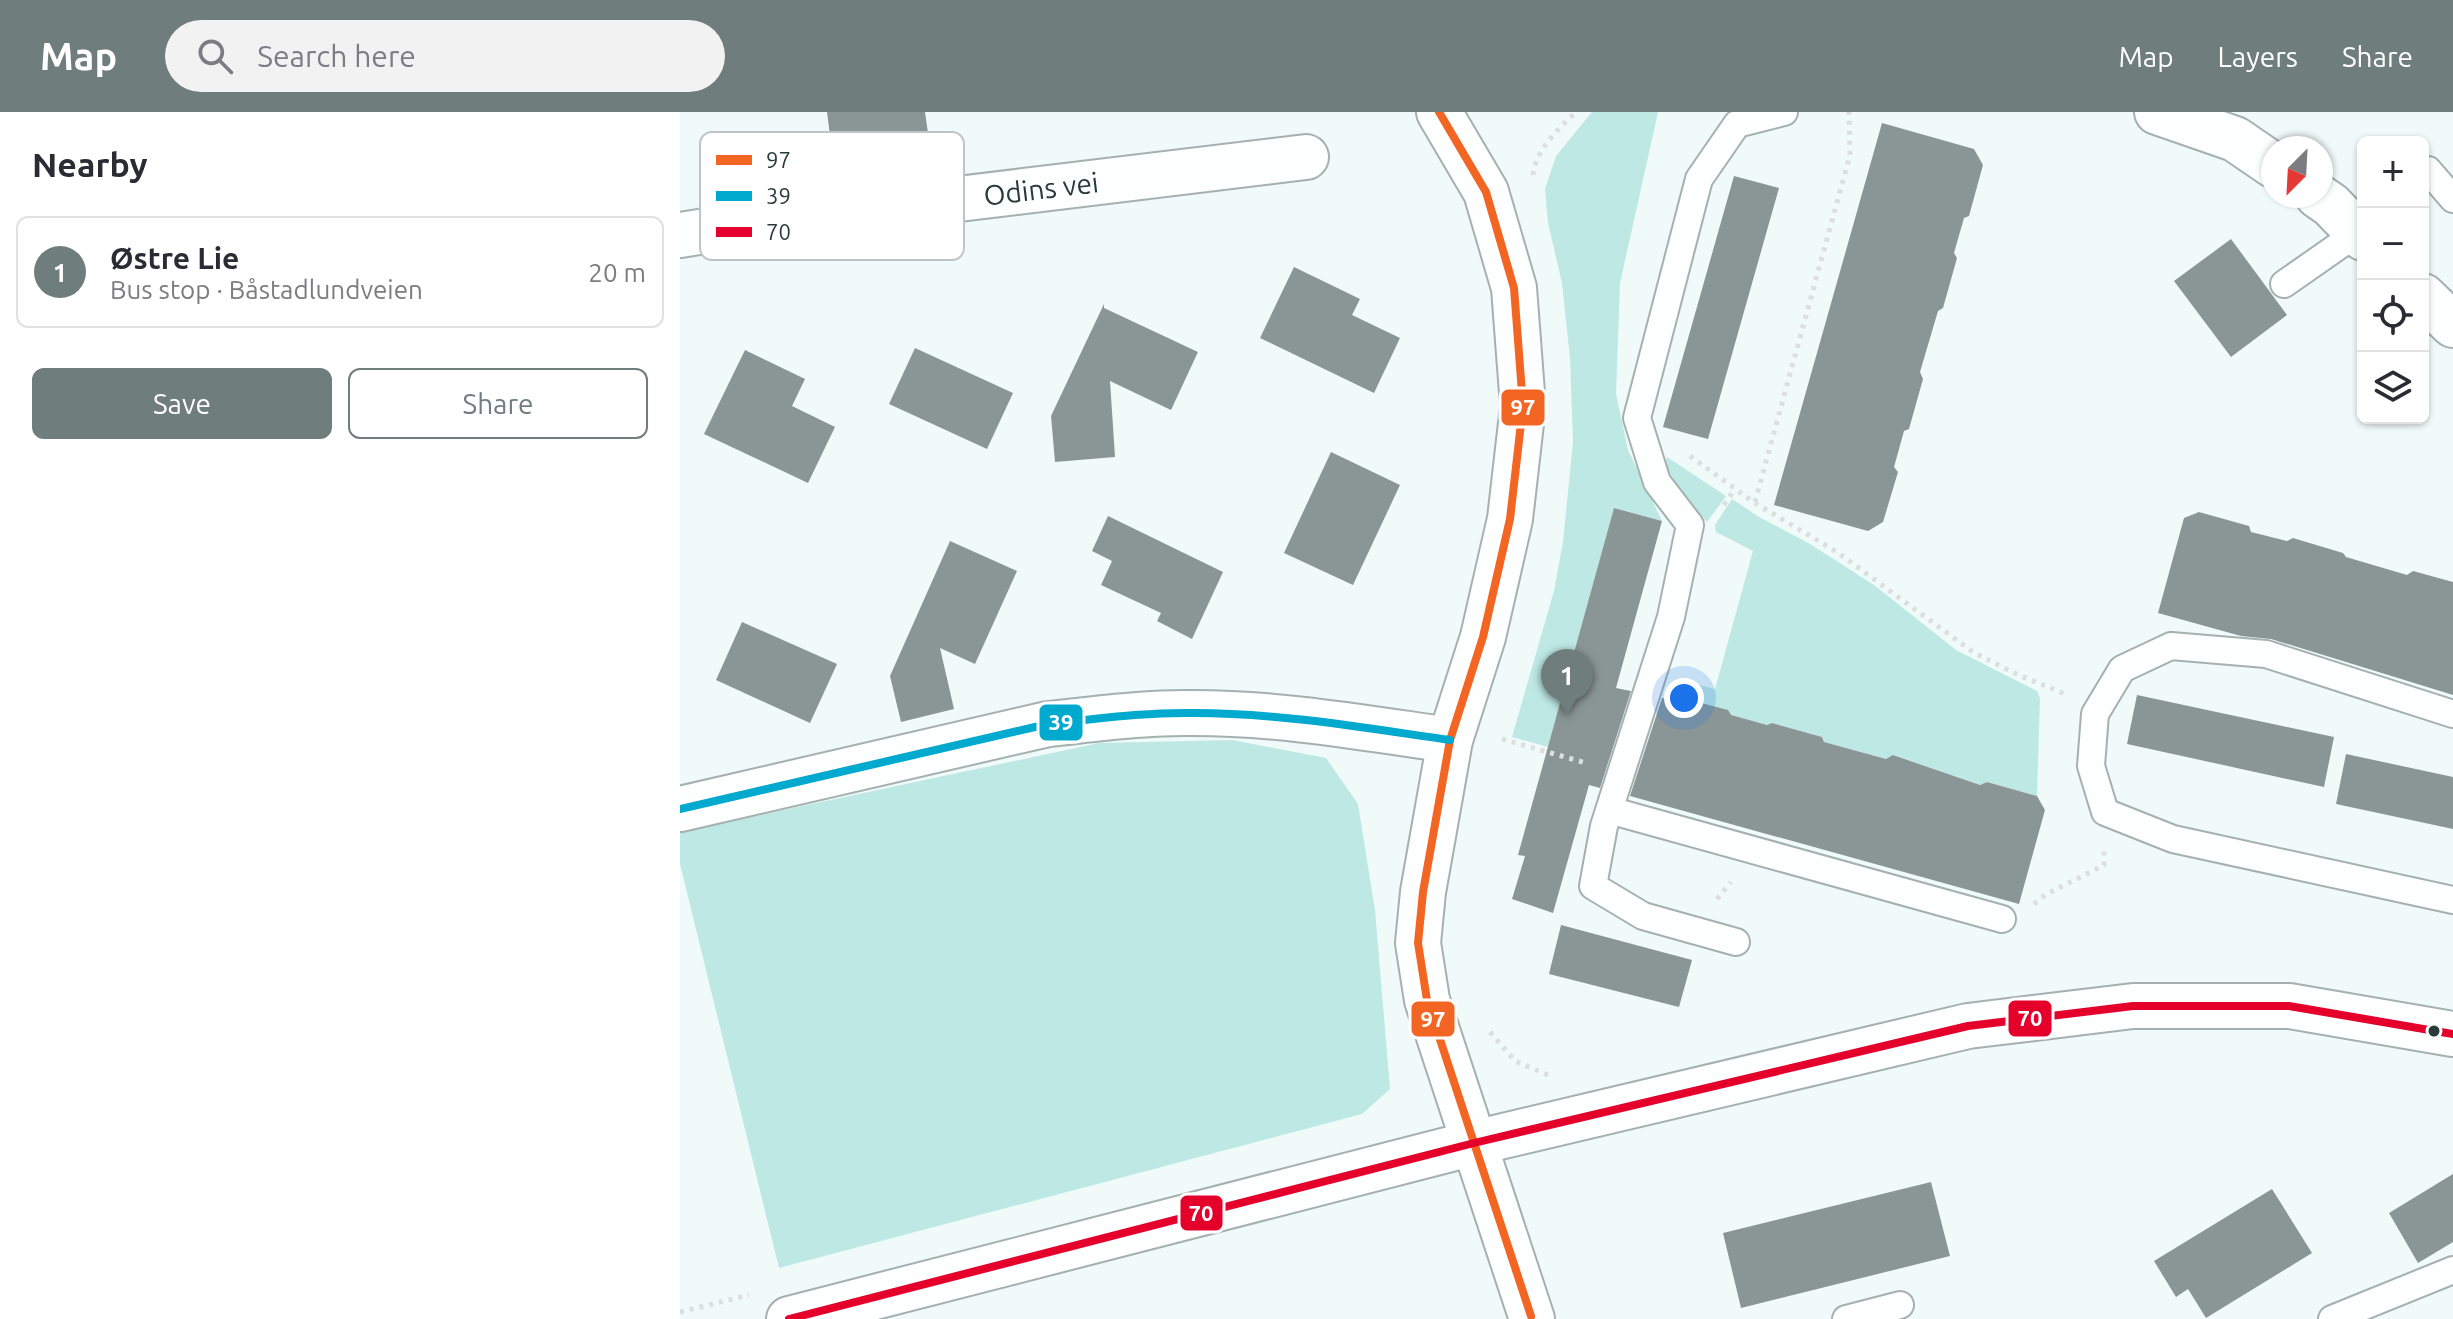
<!DOCTYPE html>
<html lang="en">
<head>
<meta charset="utf-8">
<style>
  :root { --surface:#fff; --page:#f2f2f3; --text:#2b2b33; --muted:#7c7c81; --line:#e1e1e2; --accent:#6f7e7c }
  body { margin:0; font-family:Ubuntu,sans-serif; background:var(--page); color:var(--text) }
  .controls { position:absolute; right:24px; top:24px; display:grid; overflow:hidden; border-radius:12px; box-shadow:0 2px 6px #0004 }
  .controls button { width:72px; height:72px; display:grid; place-items:center; padding:0; border:0; border-bottom:2px solid var(--line); background:var(--surface); color:var(--text); font:40px sans-serif }
  .compass { position:absolute; left:1581px; top:24px; width:72px; height:72px; border-radius:50%; background:var(--surface); box-shadow:0 2px 6px #0004; rotate:204deg }
  .you { position:absolute; left:1004px; top:586px; width:28px; height:28px; margin:-20px; border:6px solid #fff; border-radius:50%; background:#1a73e8; box-shadow:0 0 0 12px #1a73e833 }
  .badge { display:grid; place-items:center; width:52px; height:52px; border-radius:50%; background:var(--accent); color:#fff; font-size:26px; font-weight:700 }
  .pin { position:absolute; translate:-50% -66px; filter:drop-shadow(0 2px 4px #0008) }
  .pin::after { content:''; position:absolute; top:42px; width:28px; height:24px; background:inherit; clip-path:polygon(0 0,100% 0,50% 100%) }
  .list { margin:0; padding:0; list-style:none }
  h2 { display:flex; justify-content:space-between; align-items:center; height:104px; margin:0; padding:0 32px; font-size:34px }
  h2 small { font-size:26px; font-weight:400; color:var(--muted) }
  .list li { display:grid; grid-template-columns:52px 1fr auto; gap:24px; align-items:center; box-sizing:border-box; height:112px; margin:0 16px 16px; padding:0 16px; border:2px solid var(--line); border-radius:12px }
  .list b { display:block; font-size:30px; white-space:nowrap }
  .list p { margin:0; font-size:26px; white-space:nowrap; color:var(--muted) }
  .list em { font-size:26px; font-style:normal; color:var(--muted) }
  .actions { display:flex; gap:16px; padding:24px 32px }
  .actions a { flex:1; padding:18px 0; border:2px solid var(--accent); border-radius:12px; text-align:center; font-size:28px; color:var(--accent) }
  .actions .main { background:var(--accent); color:#fff }
  .icon { flex:none; width:44px; height:44px; fill:none; stroke:currentColor; stroke-width:2; stroke-linecap:round; stroke-linejoin:round }
  .map { position:relative; flex:none; width:1773px; height:1207px; overflow:hidden }
  header { display:flex; align-items:center; gap:48px; box-sizing:border-box; height:112px; padding:0 40px; background:var(--accent); color:#fff }
  header strong { font-size:38px }
  nav { display:flex; gap:44px; margin-inline-start:auto; font-size:28px }
  .search { width:560px; height:72px; background:var(--page); display:flex; align-items:center; gap:20px; box-sizing:border-box; padding:0 28px; border-radius:44px; color:var(--muted); font-size:30px }
  main { display:flex }
  aside { flex:1; background:var(--surface) }
  .map>svg:first-child { display:block }
</style>
</head>
<body>
<header>
<strong>Map</strong>
<div class="search"><svg class="icon" aria-label="search" viewBox="0 0 24 24"><circle cx="10" cy="10" r="6"/><path d="M15 15l6 6"/></svg>Search here</div>
<nav><a>Map</a><a>Layers</a><a>Share</a></nav>
</header>
<main>
<aside>
<h2>Nearby<small></small></h2>
<ul class="list">
<li><span class="badge">1</span><div><b>Østre Lie</b><p>Bus stop · Båstadlundveien</p></div><em>20 m</em></li>
</ul>
<div class="actions"><a class="main">Save</a><a>Share</a></div>
</aside>
<div class="map">
<svg width="1773" height="1207" viewBox="0 0 1773 1207">
  <rect width="100%" height="100%" fill="#f0faf8"/>
  <!-- green -->
  <path fill="#bee8e4" d="M912,0H978L940,171L936,282L948,338L982,409L934,396L868,635L832,625L874,479L883,430L893,330L890,246L882,171L868,111L865,77L876,44Z
    M987,345L1046,384L1027,410L1009,391L984,352Z
    M1052,387L1079,405L1130,432L1194,473L1276,538L1357,579L1360,586L1357,684L1307,670L1300,673L1214,643L1206,647L1144,630L1142,625L1092,611L1087,613L992,588L998,568L1035,577L1073,439L1036,420L1035,413Z
    M552,628L646,646L678,692L695,798L710,977L682,1002L99,1156L0,752V720L419,631Z"/>
  <!-- building -->
  <path fill="#8a9695" d="M147,0H245L250,35L153,47Z
    M1202,11L1294,37L1303,53L1289,104L1284,106L1274,141L1277,146L1263,196L1258,199L1240,260L1243,267L1229,317L1224,319L1214,355L1218,360L1203,410L1188,419L1094,393Z
    M1054,64L1099,76L1028,327L983,315Z
    M1551,127L1607,203L1551,245L1494,169Z
    M614,155L680,187L672,203L720,226L694,281L580,226Z
    M424,192V196L518,240L491,298L430,269L435,345L375,350L371,304Z
    M235,236L333,281L307,337L209,292Z
    M65,238L125,267L112,294L155,315L128,371L24,322Z
    M651,340L720,373L673,473L604,441Z
    M934,396L982,409L936,576L951,579L920,676L909,673L873,801L832,787L845,744L838,743Z
    M1519,400L1569,414L1571,420L1607,429L1613,426L1663,441L1666,445L1727,463L1733,459L1773,470V583L1591,527L1561,524L1478,501L1504,406Z
    M428,404L543,460L512,527L477,509L481,501L421,473L432,449L412,439Z
    M270,429L337,459L295,552L260,536L274,597L221,610L210,564Z
    M62,510L157,552L130,611L36,568Z
    M1457,583L1654,625L1644,675L1447,632Z
    M998,585L1048,598L1051,603L1087,613L1092,611L1142,625L1144,630L1206,647L1213,643L1300,673L1307,670L1357,684L1365,698L1339,792L950,684L982,586L992,588Z
    M1666,642L1773,665V717L1656,692Z
    M881,813L1012,848L999,895L869,862Z
    M1773,1062V1130L1738,1151L1709,1101Z
    M1251,1070L1270,1144L1061,1196L1043,1121Z
    M1592,1077L1632,1141L1526,1206L1508,1177L1496,1185L1474,1149Z"/>
  <g fill="none" stroke-linecap="round" stroke-linejoin="round">
    <defs>
      <path id="service" d="M1748,58L1773,87
        M1604,172L1677,121
        M1773,602L1586,542L1491,534L1442,557L1415,602L1411,654L1425,700L1493,727L1773,788
        M929,698L1322,807
        M1056,830L963,804L913,774L924,714L991,505L1010,413L977,370L957,306L1019,67L1057,12L1104,0
        M1166,1207L1220,1193
        M1652,1207L1773,1158"/>
      <g id="minor">
        <path d="M759,0L806,80L834,176L843,294L830,407L803,525L770,628L743,780L738,831L747,888L852,1207"/>
        <path d="M1477,0L1555,27L1593,53"/>
        <path d="M1638,84L1651,93L1683,126"/>
        <path id="s1" d="M0,123L63,113L626,45"/>
        <path d="M1743,184L1773,213"/>
        <path d="M0,697L368,612C416,607 466,600 514,601C600,601 685,616 770,628"/>
      </g>
      <path id="primary" d="M109,1207L794,1031L1288,914L1453,894H1609L1773,922"/>
    </defs>
    <!-- service casing -->
    <use href="#service" stroke="#a5b1af" stroke-width="30"/>
    <!-- minor casing -->
    <use href="#minor" stroke="#a5b1af" stroke-width="48"/>
    <!-- primary casing -->
    <use href="#primary" stroke="#a5b1af" stroke-width="48"/>
    <!-- path -->
    <path stroke="#dbdfde" stroke-width="5" stroke-dasharray="4 6" stroke-linecap="butt" d="M853,63C856,38 878,17 896,0
      M1010,344L1075,391L1157,440L1293,540L1334,561L1385,582
      M1075,390L1170,43L1169,0
      M1044,393L1055,377
      M822,627L906,651
      M1037,787L1051,770
      M1354,792L1365,783L1424,753V738
      M810,920L835,949L868,963
      M0,1200L69,1183"/>
    <!-- service -->
    <use href="#service" stroke="#fdfefe" stroke-width="26"/>
    <!-- minor -->
    <use href="#minor" stroke="#fdfefe" stroke-width="44"/>
    <!-- primary -->
    <use href="#primary" stroke="#fdfefe" stroke-width="44"/>
    <defs>
      <path id="bus-1" d="M759,0L806,80L834,176L843,294L830,407L803,525L770,628L743,780L738,831L747,888L851,1204"/>
      <path id="bus-2" d="M0,697L368,612C416,607 466,600 514,601C600,601 685,616 770,628"/>
      <path id="bus-3" d="M109,1207L794,1031L1288,914L1453,894H1609L1773,922"/>
    </defs>
    <!-- bus-1 casing -->
    <use href="#bus-1" stroke="#fff" stroke-width="14"/>
    <!-- bus-2 casing -->
    <use href="#bus-2" stroke="#fff" stroke-width="14"/>
    <!-- bus-3 casing -->
    <use href="#bus-3" stroke="#fff" stroke-width="14"/>
    <!-- bus-1 -->
    <use href="#bus-1" stroke="#f26522" stroke-width="8"/>
    <!-- bus-2 -->
    <use href="#bus-2" stroke="#00a9ce" stroke-width="8"/>
    <!-- bus-3 -->
    <use href="#bus-3" stroke="#e4002b" stroke-width="8"/>
  </g>
  <!-- markers -->
  <circle fill="#293b39" stroke="#fff" stroke-width="3" cx="1754" cy="919" r="7"/>
  <g text-anchor="middle" stroke-width="8" stroke-linejoin="round" paint-order="stroke">
    <!-- street labels -->
    <g font-size="28" fill="#293b39" stroke="#fff">
      <text dy="10" stroke="none"><textPath href="#s1" startOffset="364">Odins vei</textPath></text>
    </g>
  </g>
  <!-- legend -->
  <rect x="20" y="20" width="264" height="128" rx="12" fill="#fff" stroke="#bfc4c4" stroke-width="2"/>
  <rect x="36" y="43" width="36" height="10" fill="#f26522"/>
  <rect x="36" y="79" width="36" height="10" fill="#00a9ce"/>
  <rect x="36" y="115" width="36" height="10" fill="#e4002b"/>
  <g font-size="22" fill="#293b39">
    <text x="86" y="56">97</text>
    <text x="86" y="92">39</text>
    <text x="86" y="128">70</text>
  </g>
  <g stroke="#fff" stroke-width="3">
    <rect x="820" y="276" width="46" height="39" rx="8" fill="#f26522"/>
    <rect x="358" y="591" width="46" height="39" rx="8" fill="#00a9ce"/>
    <rect x="1327" y="887" width="46" height="39" rx="8" fill="#e4002b"/>
    <rect x="730" y="888" width="46" height="38" rx="8" fill="#f26522"/>
    <rect x="499" y="1082" width="45" height="38" rx="8" fill="#e4002b"/>
  </g>
  <g font-size="22" text-anchor="middle" font-weight="bold" fill="#fff">
    <text x="843" y="303">97</text>
    <text x="381" y="618">39</text>
    <text x="1350" y="914">70</text>
    <text x="753" y="915">97</text>
    <text x="521" y="1109">70</text>
  </g>
</svg>
<div class="controls">
<button>+</button>
<button>−</button>
<button><svg class="icon" aria-label="locate" viewBox="0 0 24 24"><circle cx="12" cy="12" r="6"/><path d="M12 2v4M12 18v4M2 12h4M18 12h4"/></svg></button>
<button><svg class="icon" aria-label="layers" viewBox="0 0 24 24"><path d="M12 4l9 5-9 5-9-5zM3 14l9 5 9-5"/></svg></button>
</div>
<svg class="compass" viewBox="-18 -18 36 36"><path d="M0-13l5 13h-10z" fill="#e53935"/><path d="M0 13l5-13h-10z" fill="#7c7c81"/></svg>
<div class="you"></div>
<div class="pin badge" style="left:887px;top:603px">1</div>
</div>
</main>
</body>
</html>
